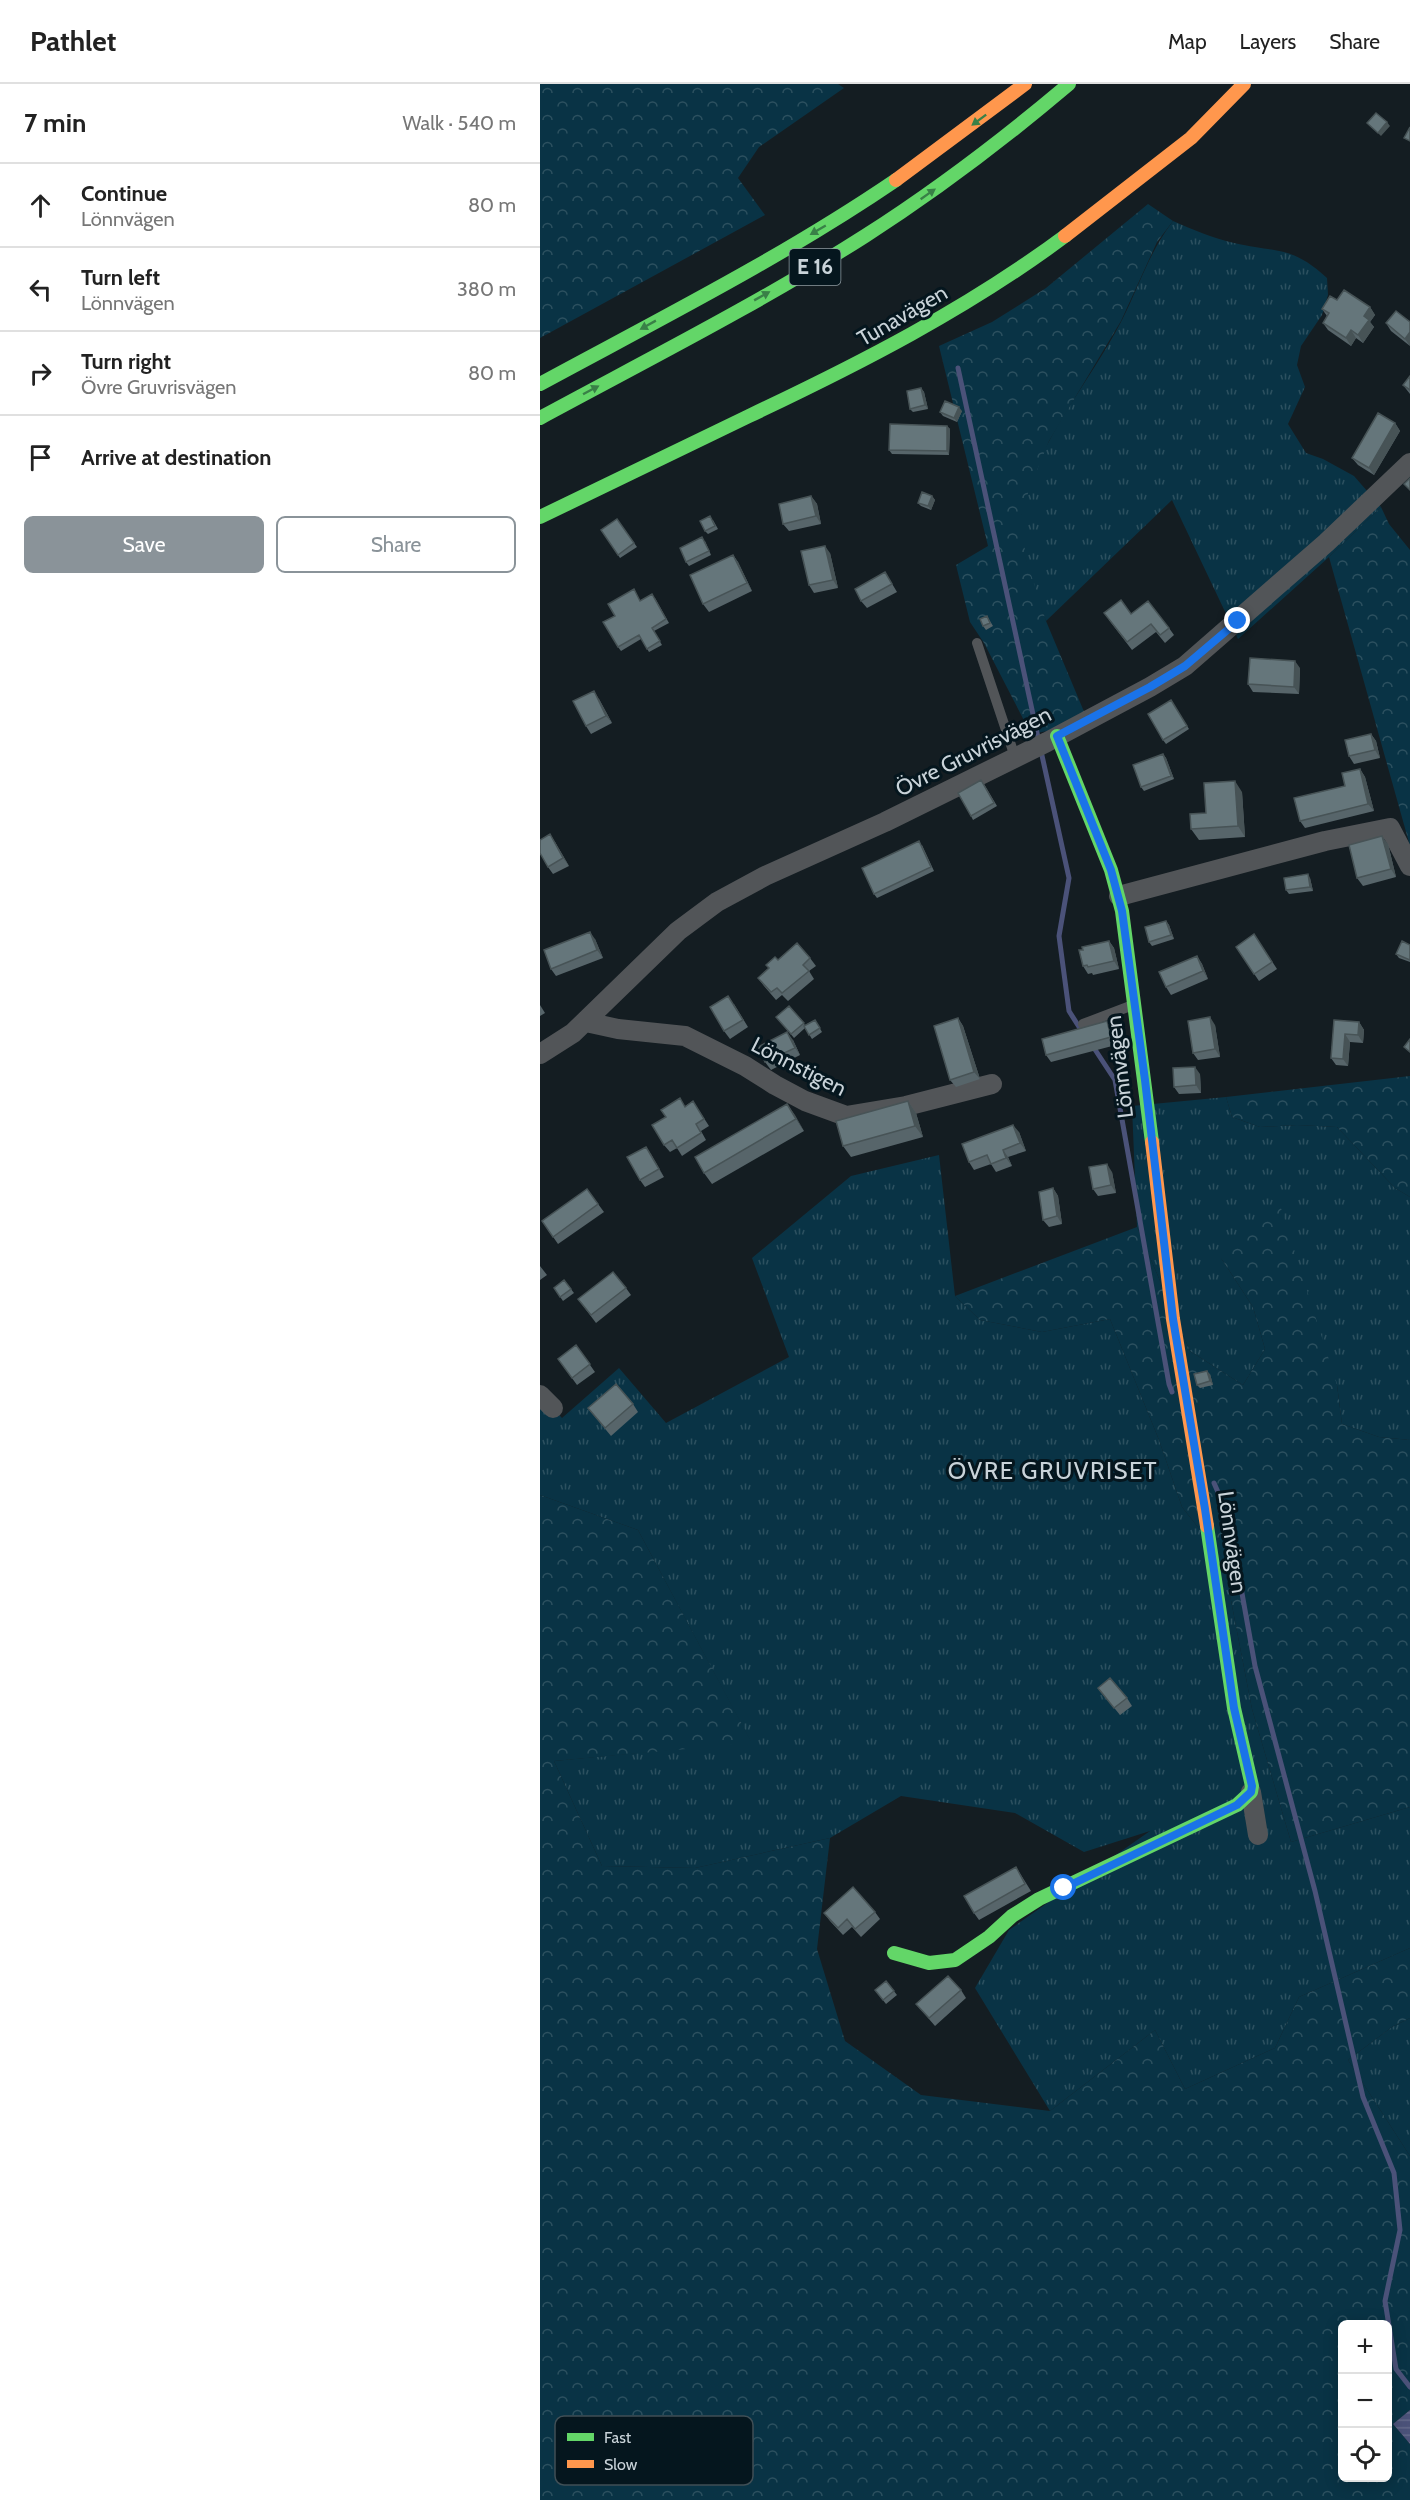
<!DOCTYPE html>
<html lang="en">
<head>
<meta charset="utf-8">
<style>
  :root { --surface:#fff; --page:#f2f2f2; --text:#222; --muted:#767676; --line:#e0e0e0; --accent:#8a9399 }
  body { margin:0; font-family:Cabin,sans-serif; background:var(--page); color:var(--text) }
  .controls { position:absolute; right:18px; bottom:18px; display:grid; overflow:hidden; border-radius:9px; box-shadow:0 3px 15px #0003 }
  .controls button { width:54px; height:54px; display:grid; place-items:center; padding:0; border:0; border-bottom:2px solid var(--line); background:var(--surface); color:var(--text); font:30px sans-serif }
  .stop { position:absolute; width:18px; height:18px; margin:-14px; border:4px solid #1a73e8; border-radius:50%; background:#fff }
  .stop.end { background:#1a73e8; border-color:#fff; box-shadow:0 2px 6px #0008 }
  .list { margin:0; padding:0; list-style:none }
  h2 { display:flex; justify-content:space-between; align-items:center; height:78px; margin:0; padding:0 24px; font-size:26px }
  h2 small { font-size:20px; font-weight:400; color:var(--muted) }
  .list li { display:grid; grid-template-columns:39px 1fr auto; gap:18px; align-items:center; box-sizing:border-box; height:84px; padding:0 24px; border-top:2px solid var(--line) }
  .list b { display:block; font-size:22px; white-space:nowrap }
  .list p { margin:0; font-size:20px; white-space:nowrap; color:var(--muted) }
  .list em { font-size:20px; font-style:normal; color:var(--muted) }
  .actions { display:flex; gap:12px; padding:18px 24px }
  .actions a { flex:1; padding:14px 0; border:2px solid var(--accent); border-radius:9px; text-align:center; font-size:21px; color:var(--accent) }
  .actions .main { background:var(--accent); color:#fff }
  .icon { flex:none; width:33px; height:33px; fill:none; stroke:currentColor; stroke-width:2; stroke-linecap:round; stroke-linejoin:round }
  .map { position:relative; flex:none; width:870px; height:2416px; overflow:hidden }
  header { display:flex; align-items:center; gap:36px; box-sizing:border-box; height:84px; padding:0 30px; background:var(--surface); border-bottom:2px solid var(--line) }
  header strong { font-size:28px }
  nav { display:flex; gap:33px; margin-inline-start:auto; font-size:21px }
  main { display:flex }
  aside { flex:1; background:var(--surface) }
  .map>svg:first-child { display:block }
</style>
</head>
<body>
<header>
<strong>Pathlet</strong>
<nav><a>Map</a><a>Layers</a><a>Share</a></nav>
</header>
<main>
<aside>
<h2>7 min<small>Walk · 540 m</small></h2>
<ul class="list">
<li><svg class="icon" aria-label="ahead" viewBox="0 0 24 24"><path d="M12 20V5M6 11l6-6 6 6"/></svg><div><b>Continue</b><p>Lönnvägen</p></div><em>80 m</em></li>
<li><svg class="icon" aria-label="left" viewBox="0 0 24 24"><path d="M17 20v-9H6M10 6l-5 5 5 5"/></svg><div><b>Turn left</b><p>Lönnvägen</p></div><em>380 m</em></li>
<li><svg class="icon" aria-label="right" viewBox="0 0 24 24"><path d="M7 20v-9h11M14 6l5 5-5 5"/></svg><div><b>Turn right</b><p>Övre Gruvrisvägen</p></div><em>80 m</em></li>
<li><svg class="icon" aria-label="arrive" viewBox="0 0 24 24"><path d="M6 21V4h12l-3 4 3 4H6"/></svg><div><b>Arrive at destination</b></div></li>
</ul>
<div class="actions"><a class="main">Save</a><a>Share</a></div>
</aside>
<div class="map">
<svg width="870" height="2416" viewBox="0 0 870 2416">
  <defs>
    <pattern id="grass-tufts" width="24" height="20" patternUnits="userSpaceOnUse" patternTransform="scale(1.5)"><rect width="24" height="20" fill="#093345"/><path d="M3 7l-1-3M5 7V3M7 7l1-3M15 17l-1-3M17 17v-4M19 17l1-3" fill="none" stroke="#2c505f"/></pattern>
    <pattern id="forest-crowns" width="20" height="18" patternUnits="userSpaceOnUse" patternTransform="scale(1.5)"><rect width="20" height="18" fill="#093345"/><path d="M2 6a3 3 0 1 1 6 0M12 15a3 3 0 1 1 6 0" fill="none" stroke="#2c505f"/></pattern>
    <pattern id="water-rules" width="6" height="5" patternUnits="userSpaceOnUse" patternTransform="scale(1.5)"><rect width="6" height="5" fill="#4b5279"/><path d="M0 2.5h6" fill="none" stroke="#646a8b"/></pattern>
  </defs>
  <rect width="100%" height="100%" fill="#141d22"/>
  <!-- grass -->
  <path fill="url(#grass-tufts)" d="M633,137C653,146 673,154 694,159C737,169 751,161 787,194L788,211L782,231L761,262L757,281L765,303L748,340L766,369L783,375L814,392L841,423L789,473L698,555L632,416L506,537C497,511 476,458 481,431C495,360 548,301 581,238C599,203 608,170 633,137Z
    M686,1013L692,1033L720,1043L757,1041L797,1043L855,1104L870,1113V1356L839,1353L802,1340L797,1301L681,1174L713,1223L725,1265L703,1301L650,1267L597,1143L592,1022Z
    M399,1071L415,1212L440,1236L502,1248L570,1235L619,1356L642,1423L683,1475L712,1625L751,1758L870,1723V1864L759,1913L735,1964L645,2005L615,1946L510,2027L435,1904L469,1846L610,1747L544,1768L475,1729L361,1712L290,1754L155,1784L62,1782L14,1677L211,1658L98,1446L0,1411V1311L22,1334L79,1284L126,1339L249,1273L212,1174L311,1092Z
    M870,1934V2072L808,1976L852,1943Z"/>
  <!-- forest -->
  <path fill="url(#forest-crowns)" fill-rule="evenodd" d="M0,0H298L304,4L219,63L198,94L225,131L0,254Z
    M608,120L633,137L617,158L581,237L509,357L489,406L481,433L486,475L506,537L545,630L518,645L491,650L444,559L430,538L416,481L448,462L399,262L452,238L506,204Z
    M841,423L849,440L870,466V762L789,473Z
    M870,992V1113L855,1104L797,1043L757,1041L720,1043L692,1033L686,1013Z
    M740,1121L797,1301L802,1340L839,1353L870,1356V1723L751,1758L712,1625L683,1475L642,1423L619,1356L570,1235L502,1248L440,1236L415,1212L597,1143L650,1267L703,1301L725,1265L713,1223L681,1174Z
    M0,1411L98,1446L212,1659L14,1677L62,1782L155,1784L290,1754L277,1865L305,1957L381,2011L510,2027L615,1946L645,2005L735,1964L759,1913L870,1864V1934L852,1943L808,1976L870,2072V2326L853,2340L870,2360V2416H0ZM802,2240H848V2394H802Z"/>
  <!-- water -->
  <path fill="url(#water-rules)" d="M870,2326V2360L853,2340Z"/>
  <g fill="none" stroke-linecap="round" stroke-linejoin="round">
    <!-- stream -->
    <path stroke="#4b5279" stroke-width="5" d="M418,284L499,658
      M501,667L529,794L519,852L529,927L541,946
      M552,961L575,996L629,1300L632,1308
      M674,1399L688,1431L715,1582L775,1807L823,2013L854,2089L860,2146L845,2217L856,2285L870,2303"/>
    <!-- lane -->
    <path stroke="#525558" stroke-width="10" d="M437,559L475,673
      M543,940L593,921"/>
    <!-- street -->
    <path stroke="#525558" stroke-width="20" d="M579,812L785,757L850,744L870,782
      M46,938L78,945L145,952L205,982L235,1001L265,1017L306,1032L366,1022L452,1000
      M0,970L33,949L138,847L177,818L225,792L345,738L507,658L610,603L645,582L786,459L870,379
      M0,1311L13,1324
      M711,1708L718,1751"/>
    <!-- fast -->
    <path stroke="#63d668" stroke-width="14" d="M0,300C120,235 243,173 356,96
      M0,334C109,275 220,219 325,152C397,106 464,55 529,0
      M0,433C70,399 140,366 209,332C319,280 427,225 525,152
      M517,652L571,786L582,827L612,1058
      M354,1869L389,1879L415,1876L449,1853L472,1832L499,1815L697,1721L711,1708L712,1702L694,1624L667,1442"/>
    <!-- slow -->
    <path stroke="#ff974d" stroke-width="14" d="M356,96L485,0
      M525,152L651,54L704,0
      M612,1058L633,1235L667,1442"/>
  </g>
  <!-- wall -->
  <path fill="#57656a" d="M797,216L830,223L835,231L830,238L834,243L823,259L816,254L811,262L788,246L783,239L787,232L782,225Z
    M856,227L870,262L851,247L846,239Z
    M870,292V310L863,301Z
    M381,304L384,308L388,325L373,328L370,325Z
    M422,327L417,338L403,332L400,328Z
    M855,339L860,347L834,391L818,381L812,374Z
    M407,342L410,345L409,371L352,370L349,366Z
    M271,412L277,420L281,440L249,447L243,440Z
    M392,412L395,416L391,426L381,422L378,419Z
    M77,435L97,463L80,474L61,446Z
    M173,436L178,445L168,450L165,447Z
    M165,457L171,471L149,482L146,478Z
    M290,469L298,504L274,509L269,501Z
    M193,471L198,478L212,507L169,528L163,520Z
    M345,488L357,508L327,524L321,517Z
    M115,514L129,539L114,547L122,561L109,568L101,555L81,567L78,563L101,516Z
    M591,530L629,544L634,551L625,559L616,548L592,566L569,536Z
    M447,532L453,542L446,546L443,542Z
    M760,584L759,610L713,608L708,600Z
    M59,615L72,639L51,650L46,642Z
    M631,616L649,645L626,660L623,656Z
    M831,650L836,657L840,674L814,680L809,672Z
    M623,670L626,674L634,695L604,707L601,703Z
    M820,685L825,693L834,727L765,744L760,737L805,702Z
    M444,700L457,722L433,736L431,732Z
    M702,708L705,753L659,756L651,745L666,729Z
    M15,758L29,782L13,790L8,783Z
    M848,760L856,793L823,802L817,794Z
    M382,761L394,787L337,814L334,810Z
    M770,794L773,807L749,810L746,806Z
    M626,837L629,841L634,855L612,862L609,858Z
    M714,850L737,885L719,897L696,863Z
    M55,855L63,874L16,892L11,885Z
    M569,857L574,864L579,885L553,891L552,889L548,890L543,882V866Z
    M870,861V878L859,874L856,870Z
    M657,872L662,880L668,895L631,911L626,903Z
    M270,874L276,882L269,887L274,895L248,917L242,911L236,916L224,902L218,894L229,885L226,881L238,876Z
    M194,920L208,943L190,955L184,947Z
    M0,921L5,929L0,932Z
    M249,922L265,941L275,936L282,948L272,955L265,944L254,954L239,936Z
    M418,934L423,942L440,995L416,1003L410,996Z
    M794,936L819,938L824,946L823,959L810,958L808,982L796,981L791,974Z
    M675,941L680,973L658,976L653,969Z
    M572,945L576,961L511,978L506,971Z
    M253,956L260,971L231,986L225,978Z
    M660,990L661,1009L639,1010L634,1003Z
    M153,1017L169,1042L161,1047L166,1056L142,1072L137,1064L130,1068L124,1061L145,1022Z
    M368,1017L376,1029L383,1053L311,1073L303,1062Z
    M247,1020L264,1047L172,1100L164,1089Z
    M479,1048L486,1067L468,1073L472,1082L456,1088L451,1080L434,1086L429,1078Z
    M106,1063L124,1093L105,1103L100,1096Z
    M572,1088L576,1109L558,1112L553,1105Z
    M513,1104L518,1112L522,1140L509,1143L503,1136Z
    M47,1105L64,1128L18,1160L2,1137Z
    M0,1182L7,1191L0,1196Z
    M24,1196L34,1209L23,1217L14,1204Z
    M86,1204L91,1211L56,1239L38,1215Z
    M36,1261L55,1288L37,1301L18,1275Z
    M670,1290L673,1301L660,1304L657,1301Z
    M93,1320L98,1328L71,1352L48,1324Z
    M558,1604L587,1614L592,1622L580,1631Z
    M476,1783L491,1807L439,1836L434,1829Z
    M335,1828L340,1835L321,1853L312,1843L303,1851L290,1837L284,1829Z
    M346,1897L357,1911L346,1920L335,1906Z
    M421,1906L426,1914L395,1942L376,1920Z"/>
  <!-- shaded-wall -->
  <path fill="#475356" d="M847,38L850,42L841,52L838,49Z
    M830,223L835,231L830,238L834,243L823,259L818,251L824,232Z
    M811,246L816,254L811,262L806,254Z
    M870,248V262L865,255Z
    M381,304L384,308L388,325L385,321Z
    M419,323L422,327L417,338L414,334Z
    M855,339L860,347L834,391L829,384Z
    M407,342L410,345L409,371L407,367Z
    M271,412L277,420L281,440L276,432Z
    M392,412L395,416L391,426L388,422Z
    M285,462L290,469L298,504L293,496Z
    M193,471L198,478L212,507L207,499Z
    M755,577L760,584L759,610L754,603Z
    M54,607L59,615L72,639L66,632Z
    M831,650L836,657L840,674L835,666Z
    M623,670L626,674L634,695L631,692Z
    M820,685L825,693L834,727L828,720Z
    M695,697L702,708L705,753L698,742Z
    M10,750L15,758L29,782L23,774Z
    M842,752L848,760L856,793L851,785Z
    M768,790L770,794L773,807L770,803Z
    M626,837L629,841L634,855L631,851Z
    M50,848L55,855L63,874L57,866Z
    M569,857L574,864L579,885L574,877Z
    M657,872L662,880L668,895L663,887Z
    M670,933L675,941L680,973L675,965Z
    M418,934L423,942L440,995L434,988Z
    M567,937L572,945L576,961L571,953Z
    M819,938L824,946L823,959L818,951Z
    M247,948L253,956L260,971L255,964Z
    M805,950L810,958L808,982L803,975Z
    M655,983L660,990L661,1009L656,1001Z
    M368,1017L376,1029L383,1053L375,1042Z
    M247,1020L255,1031L264,1047L256,1035Z
    M473,1041L479,1048L486,1067L480,1059Z
    M106,1063L111,1070L124,1093L119,1085Z
    M463,1066L468,1073L472,1082L466,1074Z
    M567,1080L572,1088L576,1109L571,1101Z
    M513,1104L518,1112L522,1140L517,1132Z
    M667,1287L670,1290L673,1301L670,1297Z"/>
  <!-- building -->
  <path fill="#65767b" stroke="#475356" stroke-width="1.5" d="M836,29L847,38L838,49L827,39Z
    M870,43V57L864,54Z
    M804,206L830,223L824,232L829,236L818,251L811,246L806,254L783,239L789,229L782,225L790,212L797,216Z
    M856,227L870,238V248L865,255L846,239Z
    M870,292V306L863,301Z
    M381,304L385,321L370,325L367,307Z
    M405,317L419,323L414,334L400,328Z
    M838,329L855,339L829,384L812,374Z
    M350,340L407,342V367L349,366Z
    M870,394V406L864,400Z
    M382,408L392,412L388,422L378,419Z
    M271,412L276,432L243,440L239,420Z
    M170,432L175,442L165,447L160,437Z
    M77,435L94,459L78,471L61,446Z
    M162,453L169,467L146,478L140,464Z
    M285,462L293,496L269,501L261,467Z
    M193,471L207,499L163,520L150,491Z
    M345,488L352,500L321,517L315,505Z
    M94,505L100,517L112,510L126,535L112,544L120,557L107,565L99,551L78,563L63,538L75,532L68,520Z
    M581,516L591,530L608,517L629,544L620,551L611,540L587,558L564,529Z
    M447,532L450,539L443,542L440,535Z
    M710,574L755,577L754,603L708,600Z
    M54,607L66,632L46,642L33,617Z
    M631,616L647,642L623,656L608,630Z
    M831,650L835,666L809,672L805,656Z
    M623,670L631,692L601,703L593,681Z
    M820,685L828,720L760,737L754,714L805,702L802,689Z
    M441,696L454,719L431,732L418,709Z
    M695,697L698,742L651,745L650,730L666,729L664,699Z
    M10,750L23,774L8,783L0,769V756Z
    M842,752L851,785L817,794L809,761Z
    M379,757L391,783L334,810L322,784Z
    M768,790L770,803L746,806L744,794Z
    M626,837L631,851L609,858L605,843Z
    M50,848L57,866L11,885L4,866Z
    M714,850L732,878L714,890L696,863Z
    M569,857L574,877L548,883L547,881L543,882L539,866H543L542,863Z
    M862,857L870,861V876L856,870Z
    M257,859L270,874L263,881L269,887L242,909L237,904L231,908L218,894L229,884L226,881L235,873L238,876Z
    M657,872L663,887L626,903L619,888Z
    M188,912L203,936L184,947L170,923Z
    M249,922L264,939L251,950L236,933Z
    M670,933L675,965L653,969L648,937Z
    M418,934L434,988L410,996L394,942Z
    M275,936L280,944L269,951L264,942Z
    M794,936L819,938L818,951L805,950L803,975L791,974Z
    M567,937L571,953L506,971L502,955Z
    M247,948L255,964L225,978L218,963Z
    M870,955V968L864,963Z
    M655,983L656,1001L634,1003L633,984Z
    M140,1014L145,1023L153,1017L164,1035L156,1040L161,1049L137,1064L132,1056L124,1061L112,1041L126,1033L121,1026Z
    M368,1017L375,1042L303,1062L296,1037Z
    M247,1020L256,1035L164,1089L155,1073Z
    M473,1041L480,1059L463,1066L466,1074L451,1080L447,1071L429,1078L422,1060Z
    M106,1063L119,1085L100,1096L87,1073Z
    M567,1080L571,1101L553,1105L549,1083Z
    M513,1104L517,1132L503,1136L499,1108Z
    M47,1105L58,1120L13,1153L2,1137Z
    M73,1188L86,1204L51,1231L38,1215Z
    M24,1196L31,1205L20,1213L14,1204Z
    M36,1261L50,1280L32,1294L18,1275Z
    M667,1287L670,1297L657,1301L654,1290Z
    M76,1300L93,1320L65,1344L48,1324Z
    M570,1594L587,1614L574,1624L558,1604Z
    M476,1783L485,1800L434,1829L424,1812Z
    M313,1803L335,1828L315,1845L307,1835L298,1844L284,1829Z
    M408,1892L421,1906L389,1934L376,1920Z
    M346,1897L354,1907L343,1916L335,1906Z"/>
  <!-- one-way arrows -->
  <defs><path id="oneway-solid" d="M-6-.8H1V-3.2L6.5 0L1 3.2V.8H-6Z" transform="scale(1.5)"/></defs>
  <g fill="#398047">
    <use href="#oneway-solid" transform="translate(439 36) rotate(143)"/>
    <use href="#oneway-solid" transform="translate(388 110) rotate(-35)"/>
    <use href="#oneway-solid" transform="translate(278 146) rotate(150)"/>
    <use href="#oneway-solid" transform="translate(222 212) rotate(-29)"/>
    <use href="#oneway-solid" transform="translate(108 241) rotate(151)"/>
    <use href="#oneway-solid" transform="translate(51 306) rotate(-28)"/>
  </g>
  <g fill="none" stroke-linecap="round" stroke-linejoin="round">
    <!-- route -->
    <path stroke="#1a73e8" stroke-width="8" d="M524,1804L697,1721L711,1708L712,1702L694,1624L665,1425L633,1235L605,996L582,827L571,786L517,652L610,603L645,582L698,537"/>
  </g>
  <g text-anchor="middle" stroke-width="6" stroke-linejoin="round" paint-order="stroke">
    <!-- shield labels -->
    <rect fill="#05161e" stroke="#8e9aa1" stroke-width="1.5" x="249.5" y="165" width="51" height="36" rx="4.5"/>
    <g font-size="21" font-weight="bold" fill="#c9d3d9">
      <text x="275" y="190">E 16</text>
    </g>
    <!-- street labels -->
    <g font-size="22" fill="#c9d3d9" stroke="#05161e">
      <text transform="translate(362 231) rotate(-30)" y="8">Tunavägen</text>
      <text transform="translate(433 667) rotate(-27)" y="8">Övre Gruvrisvägen</text>
      <text transform="translate(259 982) rotate(27)" y="8">Lönnstigen</text>
      <text transform="translate(579 983) rotate(-97)" y="8">Lönnvägen</text>
      <text transform="translate(693 1458) rotate(82)" y="8">Lönnvägen</text>
    </g>
    <!-- neighbourhood labels -->
    <g font-size="24" letter-spacing="1.5" fill="#c9d3d9" stroke="#05161e">
      <text x="513" y="1395">ÖVRE GRUVRISET</text>
    </g>
  </g>
  <!-- legend -->
  <rect x="15" y="2332" width="198" height="69" rx="9" fill="#05161e" stroke="#404f56" stroke-width="1.5"/>
  <rect x="27" y="2349" width="27" height="8" fill="#63d668"/>
  <rect x="27" y="2376" width="27" height="8" fill="#ff974d"/>
  <g font-size="16" fill="#c9d3d9">
    <text x="64" y="2359">Fast</text>
    <text x="64" y="2386">Slow</text>
  </g>
</svg>
<div class="controls">
<button>+</button>
<button>−</button>
<button><svg class="icon" aria-label="locate" viewBox="0 0 24 24"><circle cx="12" cy="12" r="6"/><path d="M12 2v4M12 18v4M2 12h4M18 12h4"/></svg></button>
</div>
<div class="stop" style="left:524px;top:1804px"></div>
<div class="stop end" style="left:698px;top:537px"></div>
</div>
</main>
</body>
</html>
